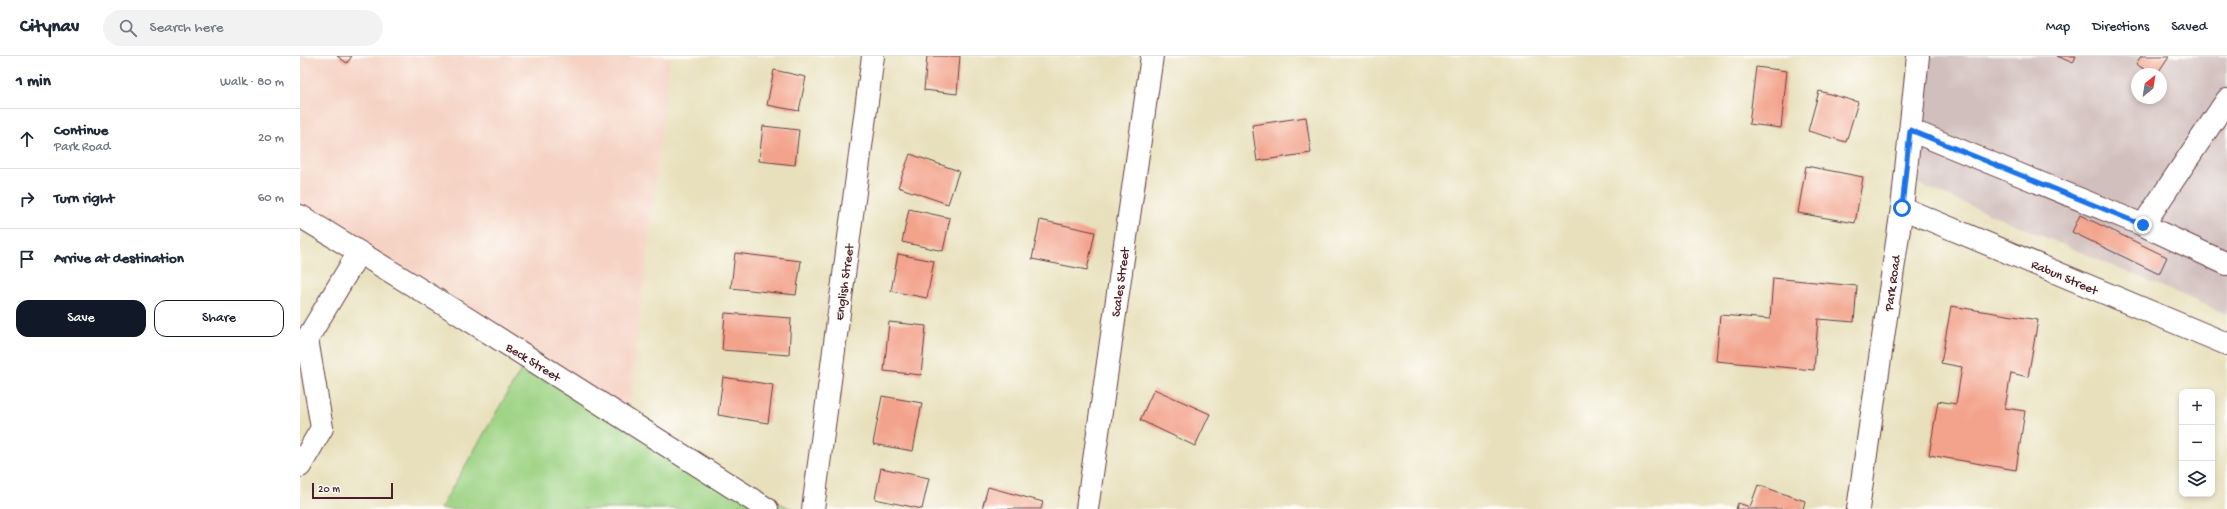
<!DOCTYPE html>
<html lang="en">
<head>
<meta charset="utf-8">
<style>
  :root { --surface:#fff; --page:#f2f2f3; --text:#1f2937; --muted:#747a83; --line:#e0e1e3; --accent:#111827 }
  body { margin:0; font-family:"Gochi Hand",sans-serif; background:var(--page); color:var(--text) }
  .controls { position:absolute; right:12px; bottom:12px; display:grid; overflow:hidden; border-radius:8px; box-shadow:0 2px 6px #0003 }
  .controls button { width:36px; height:36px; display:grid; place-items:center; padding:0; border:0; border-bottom:1px solid var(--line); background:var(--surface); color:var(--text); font:20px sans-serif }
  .compass { position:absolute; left:1831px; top:12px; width:36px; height:36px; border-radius:50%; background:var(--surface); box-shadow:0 2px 6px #0003; rotate:30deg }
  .scale { position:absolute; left:12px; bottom:10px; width:81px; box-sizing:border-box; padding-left:4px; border:2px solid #4a1f2b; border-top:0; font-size:11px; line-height:14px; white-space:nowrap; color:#4a1f2b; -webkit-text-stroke:3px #fdfcf7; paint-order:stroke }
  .stop { position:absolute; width:12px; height:12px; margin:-9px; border:3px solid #1a73e8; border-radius:50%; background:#fff }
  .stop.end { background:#1a73e8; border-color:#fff; box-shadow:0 1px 4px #0008 }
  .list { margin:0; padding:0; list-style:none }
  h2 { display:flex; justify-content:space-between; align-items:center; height:52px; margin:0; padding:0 16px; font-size:17px }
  h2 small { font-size:13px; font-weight:400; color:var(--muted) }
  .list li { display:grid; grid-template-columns:26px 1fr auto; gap:12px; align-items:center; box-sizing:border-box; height:60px; padding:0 16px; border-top:1px solid var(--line) }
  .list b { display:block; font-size:15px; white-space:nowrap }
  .list p { margin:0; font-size:13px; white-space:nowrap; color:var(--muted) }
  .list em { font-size:13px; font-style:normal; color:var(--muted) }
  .actions { display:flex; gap:8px; padding:12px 16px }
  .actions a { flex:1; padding:9px 0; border:1px solid var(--accent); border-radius:12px; text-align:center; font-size:14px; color:var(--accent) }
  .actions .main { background:var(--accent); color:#fff }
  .icon { flex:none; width:22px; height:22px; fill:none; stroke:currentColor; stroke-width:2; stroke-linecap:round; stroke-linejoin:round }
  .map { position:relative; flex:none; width:1927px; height:453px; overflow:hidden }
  header { display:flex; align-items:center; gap:24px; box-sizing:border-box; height:56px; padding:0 20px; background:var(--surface); border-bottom:1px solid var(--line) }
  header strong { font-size:19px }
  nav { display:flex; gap:22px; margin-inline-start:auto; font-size:14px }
  .search { width:280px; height:36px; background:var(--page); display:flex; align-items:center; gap:10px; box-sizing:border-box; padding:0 14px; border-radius:22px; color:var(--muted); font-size:15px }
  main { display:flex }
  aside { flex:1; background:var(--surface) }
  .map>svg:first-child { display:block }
</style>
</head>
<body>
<header>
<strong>Citynav</strong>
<div class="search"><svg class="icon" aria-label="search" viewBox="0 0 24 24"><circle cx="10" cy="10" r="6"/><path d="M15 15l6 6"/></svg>Search here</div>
<nav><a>Map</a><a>Directions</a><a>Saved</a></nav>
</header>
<main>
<aside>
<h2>1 min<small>Walk · 80 m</small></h2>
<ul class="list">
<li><svg class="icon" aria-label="ahead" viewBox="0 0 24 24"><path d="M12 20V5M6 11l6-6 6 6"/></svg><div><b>Continue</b><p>Park Road</p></div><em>20 m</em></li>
<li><svg class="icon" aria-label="right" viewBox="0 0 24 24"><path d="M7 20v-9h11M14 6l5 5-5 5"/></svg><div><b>Turn right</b></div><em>60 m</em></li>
<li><svg class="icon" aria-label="arrive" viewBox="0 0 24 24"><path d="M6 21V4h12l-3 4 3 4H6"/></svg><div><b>Arrive at destination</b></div></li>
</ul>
<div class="actions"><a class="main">Save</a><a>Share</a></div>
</aside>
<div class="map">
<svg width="1927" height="453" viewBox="0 0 1927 453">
  <rect width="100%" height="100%" fill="#fdfcf7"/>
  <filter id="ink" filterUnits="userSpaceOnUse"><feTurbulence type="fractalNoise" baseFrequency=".025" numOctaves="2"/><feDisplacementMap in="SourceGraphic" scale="8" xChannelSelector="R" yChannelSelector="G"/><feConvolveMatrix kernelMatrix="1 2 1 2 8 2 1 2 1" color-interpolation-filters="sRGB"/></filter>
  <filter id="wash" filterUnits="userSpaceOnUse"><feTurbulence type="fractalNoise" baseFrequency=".012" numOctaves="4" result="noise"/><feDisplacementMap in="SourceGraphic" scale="16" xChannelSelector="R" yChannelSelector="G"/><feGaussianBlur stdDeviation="0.9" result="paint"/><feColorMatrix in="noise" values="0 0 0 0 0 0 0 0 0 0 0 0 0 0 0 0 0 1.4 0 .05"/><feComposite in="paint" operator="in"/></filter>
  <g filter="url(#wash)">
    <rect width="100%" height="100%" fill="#e8e0bc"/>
    <!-- built -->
    <path fill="#f5d2c3" d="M0,0H370L329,357L0,156Z"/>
    <!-- industrial -->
    <path fill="#d1bfbd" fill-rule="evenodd" d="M1630,0H1927V258L1617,127ZM1837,18H1861V42H1837Z"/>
    <!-- green -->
    <path fill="#9ed384" stroke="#747958" d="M232,295L452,436L493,453H140Z"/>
    <g id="blocks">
      <!-- building -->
      <path fill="#f3a28b" d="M37,0H52L47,7Z
        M627,0H660L657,38L624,34Z
        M1757,0H1776L1773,7Z
        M1841,0H1869L1857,18H1852L1836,8Z
        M1456,11L1487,15L1481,72L1449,68Z
        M474,14L506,21L499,55L467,49Z
        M1519,35L1558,46L1546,86L1508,75Z
        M1006,61L1011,97L957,105L952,69Z
        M463,70L499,74L495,109L459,105Z
        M610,98L659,115L648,148L598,131Z
        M1506,110L1563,121L1555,167L1498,157Z
        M609,153L650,162L643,195L602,186Z
        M1780,159L1867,201L1859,218L1772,176Z
        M740,164L795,176L787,214L732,203Z
        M435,197L501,205L496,239L431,232Z
        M598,198L634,205L627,242L591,235Z
        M1473,222L1557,230L1554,266L1518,263L1514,314L1416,305L1420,259L1470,263Z
        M1651,250L1738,264L1728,321L1711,317L1705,352L1725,355L1716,414L1629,399L1638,345L1656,348L1662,311L1641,307Z
        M425,257L491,262L489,299L422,294Z
        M589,266L626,270L621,319L584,315Z
        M423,321L473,329L468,367L418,359Z
        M854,333L910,358L895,390L840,364Z
        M582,340L622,347L613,395L573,388Z
        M581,412L629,422L622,453L575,443Z
        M1458,429L1505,445L1503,453H1436L1438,447L1450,451Z
        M688,431L743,446L741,453H682Z"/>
    </g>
  </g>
  <g filter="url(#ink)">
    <use href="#blocks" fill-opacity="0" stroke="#623c41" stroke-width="1"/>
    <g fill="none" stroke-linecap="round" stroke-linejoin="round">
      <defs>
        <path id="minor" d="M1610,74L1843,169L1927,44
          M1602,152L1927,288
          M0,160L155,255L467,453
          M1843,169L1927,208
          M0,410L22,372L7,283L59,196
          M513,453L573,0
          M787,453L852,0
          M1558,453L1602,152L1618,0"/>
      </defs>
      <!-- minor casing -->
      <use href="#minor" stroke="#623c41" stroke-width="24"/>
      <!-- minor -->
      <use href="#minor" stroke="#fff" stroke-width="22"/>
    </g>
  </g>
  <g fill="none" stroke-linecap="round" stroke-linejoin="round" filter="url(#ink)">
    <!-- route -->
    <path stroke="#1a73e8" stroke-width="5" d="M1602,152L1610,74L1843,169"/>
  </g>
  <g text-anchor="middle" stroke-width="4" stroke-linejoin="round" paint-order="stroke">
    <!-- street labels -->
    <g font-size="13" fill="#4a1f2b" stroke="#fdfcf7">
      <text transform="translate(1765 220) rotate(23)" y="5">Rabun Street</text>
      <text transform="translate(543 226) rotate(-82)" y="5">English Street</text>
      <text transform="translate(819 226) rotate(-82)" y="5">Scales Street</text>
      <text transform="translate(1591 227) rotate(-82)" y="5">Park Road</text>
      <text transform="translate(234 305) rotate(32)" y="5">Beck Street</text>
    </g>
  </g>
</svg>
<div class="controls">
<button>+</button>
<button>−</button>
<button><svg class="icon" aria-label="layers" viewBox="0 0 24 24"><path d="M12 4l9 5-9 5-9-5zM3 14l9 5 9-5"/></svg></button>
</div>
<svg class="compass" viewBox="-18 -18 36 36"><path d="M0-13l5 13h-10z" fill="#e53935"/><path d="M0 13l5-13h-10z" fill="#747a83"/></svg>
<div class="scale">20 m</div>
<div class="stop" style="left:1602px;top:152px"></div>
<div class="stop end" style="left:1843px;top:169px"></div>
</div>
</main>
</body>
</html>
